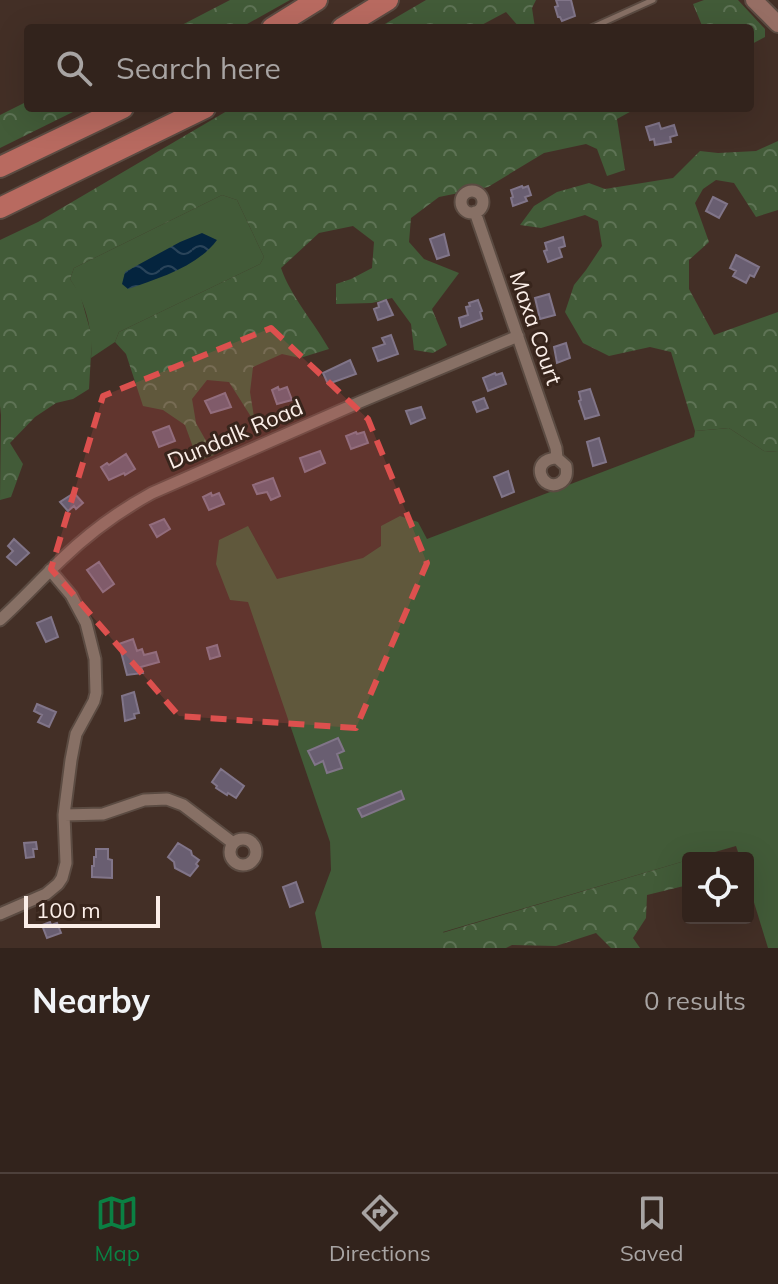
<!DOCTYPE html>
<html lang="en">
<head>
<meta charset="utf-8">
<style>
  :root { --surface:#32231c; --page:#3a2b25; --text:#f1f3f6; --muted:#a8a4a3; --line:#4d403b; --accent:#0b8043 }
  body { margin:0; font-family:Mulish,sans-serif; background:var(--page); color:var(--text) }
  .controls { position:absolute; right:24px; bottom:24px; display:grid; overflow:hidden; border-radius:8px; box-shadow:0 8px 32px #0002 }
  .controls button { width:72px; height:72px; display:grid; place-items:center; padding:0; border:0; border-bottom:2px solid var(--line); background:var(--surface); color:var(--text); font:40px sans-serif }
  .scale { position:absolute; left:24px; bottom:20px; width:136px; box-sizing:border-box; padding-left:8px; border:4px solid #fbeee8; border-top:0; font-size:22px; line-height:28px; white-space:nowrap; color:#fbeee8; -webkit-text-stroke:6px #38251c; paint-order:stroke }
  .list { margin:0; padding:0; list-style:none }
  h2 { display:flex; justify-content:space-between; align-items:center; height:104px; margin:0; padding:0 32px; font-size:34px }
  h2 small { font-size:26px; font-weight:400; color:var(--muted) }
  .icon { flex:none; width:44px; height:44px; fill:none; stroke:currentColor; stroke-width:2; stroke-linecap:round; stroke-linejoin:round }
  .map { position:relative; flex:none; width:778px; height:948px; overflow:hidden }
  .search { position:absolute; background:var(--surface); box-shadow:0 8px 32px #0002; left:24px; right:24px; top:24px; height:88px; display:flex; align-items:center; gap:20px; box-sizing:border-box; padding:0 28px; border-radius:8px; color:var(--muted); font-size:30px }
  .sheet { height:224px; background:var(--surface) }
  nav { display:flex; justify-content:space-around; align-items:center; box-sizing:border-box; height:112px; border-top:2px solid var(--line); background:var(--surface); font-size:22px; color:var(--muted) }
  nav a { display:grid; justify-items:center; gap:4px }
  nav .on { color:var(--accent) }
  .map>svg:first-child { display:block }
</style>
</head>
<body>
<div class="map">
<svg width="778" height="948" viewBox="0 0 778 948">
  <defs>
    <pattern id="forest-crowns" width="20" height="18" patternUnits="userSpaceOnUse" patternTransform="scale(2)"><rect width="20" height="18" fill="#425b38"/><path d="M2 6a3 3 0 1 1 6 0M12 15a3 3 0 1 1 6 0" fill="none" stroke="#5e7355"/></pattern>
    <pattern id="water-waves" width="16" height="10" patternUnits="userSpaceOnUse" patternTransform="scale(2)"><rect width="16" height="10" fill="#04243e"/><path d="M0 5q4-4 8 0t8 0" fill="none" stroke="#2a445a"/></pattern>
  </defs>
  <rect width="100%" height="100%" fill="#432f26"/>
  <!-- green -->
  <path fill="#425b38" d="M222,195L237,200L264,257L260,264L119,332L115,342L91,358C93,330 86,303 70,279L74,268Z
    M729,428L764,451L778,452V948H768L748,883V858H740L736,846L694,858H688V860L443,932L453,948H322L315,913L331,870L330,842L248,602L230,600L216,564L219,540L248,526L277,579L363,558L381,546V526L400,516L418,522L427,539L694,437L695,431Z"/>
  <!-- forest -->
  <path fill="url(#forest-crowns)" d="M230,0H290L240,28H176Z
    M426,0H536L532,8L535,28L519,27L506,12L476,28H378Z
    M704,0H738L765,29V37L750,45V28H703L693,4Z
    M28,101V108H81L0,148V115Z
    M232,108H637L617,119L625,170L607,176L597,149L586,144L544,153L488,187L439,197L411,218L409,242L424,259L459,273L432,309L447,345L433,353L414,350L411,324L392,298L372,303L336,304V284L351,279L372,268L374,242L353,226L319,233L281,268C291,297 314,322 329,349L300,358L282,354L253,367L250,392L255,423L229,382L207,380L192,399L196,423L214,455L198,461L185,425L163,410L143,406L126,354L115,342L119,332L260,264L264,257L237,200L222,195L74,268L70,279L80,294L92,337L89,389L73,399L56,403L35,417L10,443L23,464L11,497L0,500L1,415L0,406V240L38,222Z
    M778,141V210L756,217L734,183L716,180L703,189L695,203L709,242L689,260V289L714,335L778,312V452L764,451L729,428L695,431L671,352L650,347L609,356L583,343L565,312L574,285L586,270L602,246L598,221L585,215L541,228L520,225L534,206L557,192L589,183L605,189L673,178L700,151L718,153L756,151Z
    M688,860V885L647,895L646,918L633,938L640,948H611L596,933L556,946L512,945L506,948H436L435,945L442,933Z"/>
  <!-- water -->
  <path fill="url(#water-waves)" d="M202,233L217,240C197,267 159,278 128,289L122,284L125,272L180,242Z"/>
  <!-- building -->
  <path fill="#695e71" stroke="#817589" stroke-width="2" d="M556,0H571L575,16L562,21L560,17H558L555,7L558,6Z
    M659,123L661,129L674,125L677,135L670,137L671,142L655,145L654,139L650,140L646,127Z
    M522,186L523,188L528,186L531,195L525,197L527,201L513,206L511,198L513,197L511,190Z
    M713,197L727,204L719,218L706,211Z
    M444,234L449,255L437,259L430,239Z
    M563,237L565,246L559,248L562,257L548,262L544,251L547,250L545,243Z
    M736,255L759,267L754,277L750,275L746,283L733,276L736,271L730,268Z
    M549,294L555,315L540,319L535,298Z
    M386,300L393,315L378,320L374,309L379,307L378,303Z
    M478,300L482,311L480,312L482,319L461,327L459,318L468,315L466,307L470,306L469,303Z
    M391,335L398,354L378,361L373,348L385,344L382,338Z
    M566,343L570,358L557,363L554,347Z
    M350,360L356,374L328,384L323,373Z
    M495,373L496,375L502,373L506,384L488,391L483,378Z
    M278,387L279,390L287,387L292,400L277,404L272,390Z
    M590,389L599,415L585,419L579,401L581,400L579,392Z
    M225,393L231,407L211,413L205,401Z
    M484,398L488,408L477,412L473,402Z
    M421,407L425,418L411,424L406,411Z
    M169,426L175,441L159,447L153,432Z
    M356,432L357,434L364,432L368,443L351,449L346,436Z
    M599,438L606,462L593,466L587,442Z
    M320,451L325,463L305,472L300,458Z
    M126,454L135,469L125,475L124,473L109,480L101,467L107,463L109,465Z
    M508,471L514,492L502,497L494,477Z
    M273,478L280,496L271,500L267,492L257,494L253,485Z
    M74,493L83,503L76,509L74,506L68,511L60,502Z
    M211,493L212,496L219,493L224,504L209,510L203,497Z
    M164,519L170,529L157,537L150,525Z
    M14,539L29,553L16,565L7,557L13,551L8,546Z
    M99,562L114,584L103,592L87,570Z
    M51,617L58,637L46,642L37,623Z
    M133,639L137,651L142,649L144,655L156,652L159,662L141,667L143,673L127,675L119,644Z
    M217,645L220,656L210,659L207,648Z
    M134,692L139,713L134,714L135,718L125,721L122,696Z
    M37,704L56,712L49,727L38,722L42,715L34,711Z
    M338,738L344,751L337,754L342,768L327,773L323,761L315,765L308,751Z
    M221,769L244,786L236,798L228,793L227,795L216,788L217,786L212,782Z
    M401,791L404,799L362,817L358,809Z
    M36,842L37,849H33L34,857L26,858L24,843Z
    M178,843L191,851L192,855L199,860L196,864L198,866L190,876L175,868L174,862L168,857Z
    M96,849H108V859L112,860V878L92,877V866H94V857H96Z
    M296,882L303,902L290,907L283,887Z
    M50,922L51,925L57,923L61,933L47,938L42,925Z"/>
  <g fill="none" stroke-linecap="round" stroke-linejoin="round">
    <defs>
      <path id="lane" d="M591,28L653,0"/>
      <path id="street" d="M461 202a11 11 0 1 1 22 0a11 11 0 1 1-22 0Z
        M475,212L556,448L557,458L566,466C567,473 567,479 560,483C542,493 528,459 557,458
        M0,620C22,600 41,579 62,559C89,533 119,511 152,493L360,402L518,336
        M64,815L103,814L144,800L167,799L183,805L233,843
        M230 852a13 13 0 1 1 26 0a13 13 0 1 1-26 0Z
        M0,914L46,894L58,884L62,878L66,863L64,815L71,760L76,734L94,701L96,693L95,659L86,623L71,595L50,570"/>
      <path id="secondary" d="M754,0L778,24"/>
      <path id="highway" d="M272,28L317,0
        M342,28L388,0
        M0,167L123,108
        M0,208L205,108"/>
    </defs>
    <!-- lane casing -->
    <use href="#lane" stroke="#5b4b42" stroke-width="9"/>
    <!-- street casing -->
    <use href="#street" stroke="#5b4b42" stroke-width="15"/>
    <!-- secondary casing -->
    <use href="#secondary" stroke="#5b4b42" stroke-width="20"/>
    <!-- highway casing -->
    <use href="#highway" stroke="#5b4b42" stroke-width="24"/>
    <!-- lane -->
    <use href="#lane" stroke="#877065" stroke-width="5"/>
    <!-- street -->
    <use href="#street" stroke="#877065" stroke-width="11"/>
    <!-- secondary -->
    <use href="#secondary" stroke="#966e64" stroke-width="16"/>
    <!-- highway -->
    <use href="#highway" stroke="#b86a60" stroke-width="20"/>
  </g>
  <!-- marked area -->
  <path fill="#dd504e" fill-opacity="0.2" stroke="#dd504e" stroke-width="6" stroke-dasharray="16 10" stroke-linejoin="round" d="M271,328L368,419L427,563L356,728L179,716L51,569L103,396Z"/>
  <g text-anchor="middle" stroke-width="6" stroke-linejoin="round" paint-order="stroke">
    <!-- street labels -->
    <g font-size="22" fill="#fbeee8" stroke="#38251c">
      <text transform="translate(536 328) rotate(71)" y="8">Maxa Court</text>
      <text transform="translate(235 434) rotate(-23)" y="8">Dundalk Road</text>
    </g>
  </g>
</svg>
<div class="controls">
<button><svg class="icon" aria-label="locate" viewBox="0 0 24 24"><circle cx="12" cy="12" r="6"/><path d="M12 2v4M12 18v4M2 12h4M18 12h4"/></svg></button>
</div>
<div class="scale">100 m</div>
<div class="search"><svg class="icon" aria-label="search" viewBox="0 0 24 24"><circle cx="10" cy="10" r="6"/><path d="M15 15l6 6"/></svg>Search here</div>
</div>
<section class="sheet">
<h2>Nearby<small>0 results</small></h2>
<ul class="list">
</ul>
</section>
<nav>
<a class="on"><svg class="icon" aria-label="map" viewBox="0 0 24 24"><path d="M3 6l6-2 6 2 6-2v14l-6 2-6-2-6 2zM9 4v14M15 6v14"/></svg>Map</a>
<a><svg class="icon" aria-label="directions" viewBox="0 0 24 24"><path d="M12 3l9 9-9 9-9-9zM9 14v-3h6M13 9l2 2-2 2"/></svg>Directions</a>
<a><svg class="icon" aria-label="saved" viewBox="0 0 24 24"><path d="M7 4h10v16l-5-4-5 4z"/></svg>Saved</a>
</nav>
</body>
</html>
